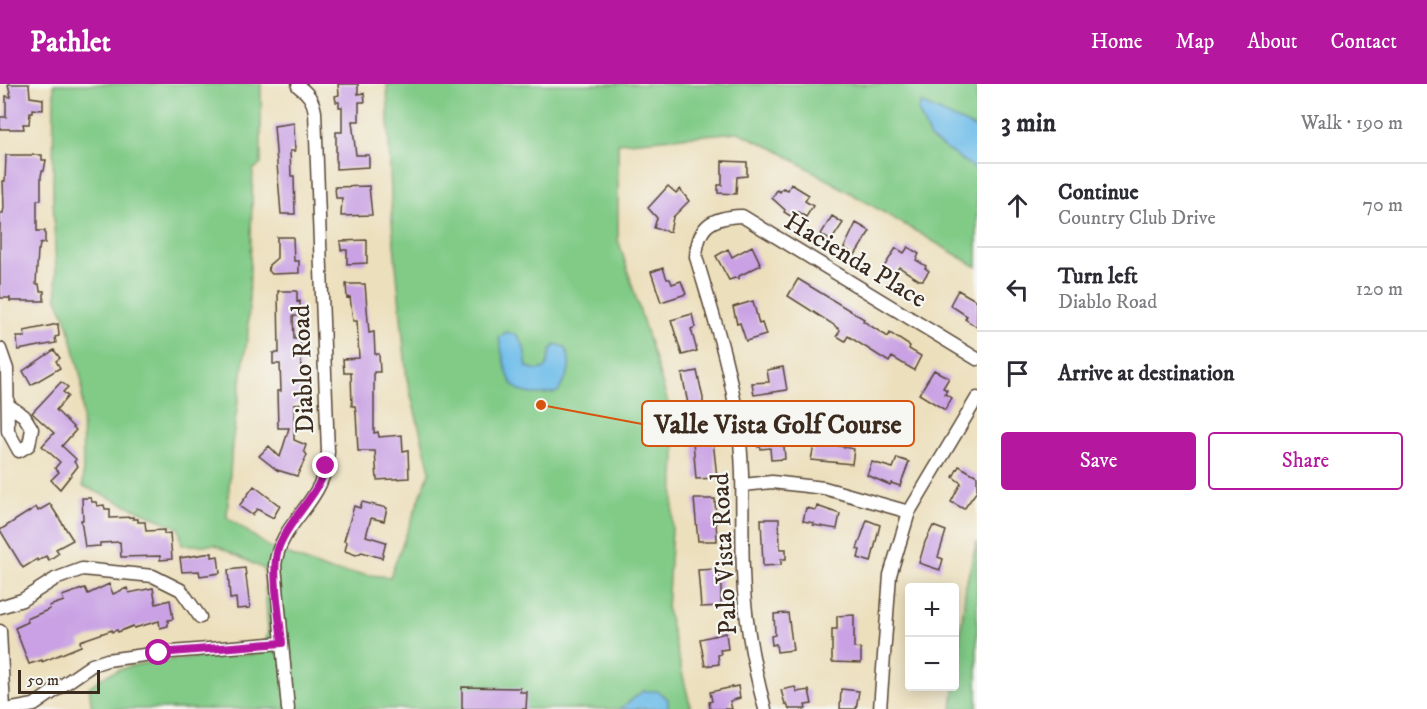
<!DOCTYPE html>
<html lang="en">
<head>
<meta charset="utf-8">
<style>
  :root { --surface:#fff; --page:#f7f7f7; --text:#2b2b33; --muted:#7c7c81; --line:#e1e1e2; --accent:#b5179e }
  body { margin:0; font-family:"IM FELL DW Pica",serif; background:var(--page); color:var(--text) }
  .controls { position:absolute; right:18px; bottom:18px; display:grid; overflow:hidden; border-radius:6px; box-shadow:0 3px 15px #0003 }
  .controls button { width:54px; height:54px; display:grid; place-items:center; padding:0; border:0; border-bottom:2px solid var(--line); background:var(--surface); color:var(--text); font:30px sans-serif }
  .scale { position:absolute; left:18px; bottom:15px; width:82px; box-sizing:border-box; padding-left:6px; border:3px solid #3b2a1e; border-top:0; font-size:16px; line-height:21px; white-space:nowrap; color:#3b2a1e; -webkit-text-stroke:4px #f6f6f2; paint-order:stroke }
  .stop { position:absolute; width:18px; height:18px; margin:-14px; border:4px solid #b5179e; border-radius:50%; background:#fff }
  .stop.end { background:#b5179e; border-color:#fff; box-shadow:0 2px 6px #0008 }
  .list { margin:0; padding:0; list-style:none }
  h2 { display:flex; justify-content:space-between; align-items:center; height:78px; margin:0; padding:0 24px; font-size:26px }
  h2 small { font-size:20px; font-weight:400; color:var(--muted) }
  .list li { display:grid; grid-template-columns:39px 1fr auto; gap:18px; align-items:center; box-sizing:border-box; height:84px; padding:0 24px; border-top:2px solid var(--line) }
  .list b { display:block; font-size:22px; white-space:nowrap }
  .list p { margin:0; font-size:20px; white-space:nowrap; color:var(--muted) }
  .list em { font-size:20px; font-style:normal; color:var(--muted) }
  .actions { display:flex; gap:12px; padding:18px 24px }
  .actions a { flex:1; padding:14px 0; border:2px solid var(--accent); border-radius:6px; text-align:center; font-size:21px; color:var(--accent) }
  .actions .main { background:var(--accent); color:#fff }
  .icon { flex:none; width:33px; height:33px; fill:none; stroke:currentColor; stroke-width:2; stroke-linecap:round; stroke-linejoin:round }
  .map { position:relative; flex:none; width:977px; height:625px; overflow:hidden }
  header { display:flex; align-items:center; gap:36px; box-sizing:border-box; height:84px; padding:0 30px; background:var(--accent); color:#fff }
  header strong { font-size:28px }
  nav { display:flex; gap:33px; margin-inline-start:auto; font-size:21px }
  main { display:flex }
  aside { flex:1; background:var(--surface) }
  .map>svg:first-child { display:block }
</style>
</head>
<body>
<header>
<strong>Pathlet</strong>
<nav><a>Home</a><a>Map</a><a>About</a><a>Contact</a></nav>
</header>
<main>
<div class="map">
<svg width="977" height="625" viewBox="0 0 977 625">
  <rect width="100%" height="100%" fill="#f6f6f2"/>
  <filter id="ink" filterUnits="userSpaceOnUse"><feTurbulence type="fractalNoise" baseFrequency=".0167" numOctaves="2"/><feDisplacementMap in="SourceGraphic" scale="12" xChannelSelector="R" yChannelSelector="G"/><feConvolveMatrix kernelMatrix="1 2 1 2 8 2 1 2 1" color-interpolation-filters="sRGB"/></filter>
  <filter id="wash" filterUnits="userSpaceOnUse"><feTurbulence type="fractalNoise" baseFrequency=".008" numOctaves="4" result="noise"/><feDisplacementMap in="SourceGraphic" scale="24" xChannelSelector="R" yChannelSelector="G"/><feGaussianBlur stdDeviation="1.35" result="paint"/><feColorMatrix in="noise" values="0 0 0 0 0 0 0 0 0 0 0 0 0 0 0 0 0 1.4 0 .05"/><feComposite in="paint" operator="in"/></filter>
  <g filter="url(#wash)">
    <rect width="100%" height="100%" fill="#ecdfbc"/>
    <!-- green -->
    <path fill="#81cb87" stroke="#5e7a52" stroke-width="1.5" d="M54,0H261V80L253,86L248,248L232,360L227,433L269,463L330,487L390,493L430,387L407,295L392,139L387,0H977V183L775,65L738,48L618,59V155L676,345L672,445L667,526L691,625H92L89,603C94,600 99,595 105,592C140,572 220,573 262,570L268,547L264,485L215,461H182L179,444L83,402L82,298L68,240L57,214L53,112Z
      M977,457V625H952L966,501Z"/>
    <!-- water -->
    <path fill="#70bdea" stroke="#567484" stroke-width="1.5" d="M921,19L977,45V86L930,54L918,27Z
      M506,248L517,251L524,263L527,283L538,286L546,284L551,266L556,260L565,263C574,282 568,291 558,308C508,317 508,297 499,254Z
      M643,607H657L668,615V625H620Z"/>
    <g id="blocks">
      <!-- building -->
      <path fill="#c9a1e4" d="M8,0H29L30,13L43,15V26L32,25V29H30L29,40H23L24,45H0V33H6V12L11,13Z
        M338,0H358V10L364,9L365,18H359V37H352L356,71H369V83L336,85V48H342V23H339V18H336L335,12L339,11Z
        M294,39L295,67H290L291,92H294L295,130H281L274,42Z
        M6,71H42V76H46L44,87H42L41,92V116H37V147H45V159L40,160L39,166H38L36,200H39L40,207H44V217H10V214H0V129H3L4,124L3,97H5Z
        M722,77L747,78V92L737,93L736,110L718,109V101H722Z
        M791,100L809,111L805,117L813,122L806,133L798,128L796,131L793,129L792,133L784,128L785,126L772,114L777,106L780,108L783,104L788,106Z
        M369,102L372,131L341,132L342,114H336L335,103Z
        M668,102L676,109L680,105L689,117L673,133L670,148L654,144L657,134L648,124Z
        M832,132L843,139L831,157L821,150Z
        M856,139L870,147L855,171L844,164Z
        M277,153H293L294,177H299V189L272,190L268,186L269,181L277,174Z
        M367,156V179L347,180V166H341L340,157Z
        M752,162L761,181L739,192V195L735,194L729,196L716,172L728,165L732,173Z
        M908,163L919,170L916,176L926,182L925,184L929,187L923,196H919L899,183L894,192L882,186L896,164L904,169Z
        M663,184L667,195H670L672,200L681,197L686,210L661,218L651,188Z
        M798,195L864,235L863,237L888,253L890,249L910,262L909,265L921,272L914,286L892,273L889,278L848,252L845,257L837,252L840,246L831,239L788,212Z
        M346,200H365L369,249L374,248L375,270H379L380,288H374V349L378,348L379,353L402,351L403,367L408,366L409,394L377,396L375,367H358L356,329L355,322H352L351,289H344L343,275L359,274L357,237H353L350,213L347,214Z
        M958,206L977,217V243L965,235L967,232L950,221Z
        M278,207H297V218L300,217V232H293L294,255H300L304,319L294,320V356L306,361L304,367L307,371L297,392L277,386L259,372L269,362L280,373L289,344H278L277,307H281L280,280H273V269H279Z
        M753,217L759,240L762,239L766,251L746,257L740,239L737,240L733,223Z
        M692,230L695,243L691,245L697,267L682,271L671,236Z
        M58,240L59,252L55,253L56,259L18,266L17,253H25L24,247Z
        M54,266L60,274L56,277L60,284L31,301L23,287Z
        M783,283L787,306L754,311L752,299L769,298L767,286Z
        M934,286L949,294L943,304L947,306L945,310L952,314L945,326L919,310Z
        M697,287L703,314V327L690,330L682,290Z
        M61,298L68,303L63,308L68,312L56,326L76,346L62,362L76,375L74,378L78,382L60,405L51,396L59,388L55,384L60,378L42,362L54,349L32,329Z
        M775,332L777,361L784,362L785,375L771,376L770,364L761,365L760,362L758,363L757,347L759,346L760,343L759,333Z
        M713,356L717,394L696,395L693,357Z
        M815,356L840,359L839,362L854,365L852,380L811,376Z
        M897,374L909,378L900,402L891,399L890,401L867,391L872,378L893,384Z
        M959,382L977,392V407L964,425L951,418L961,399L953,393Z
        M254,402L280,422L273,434L257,425L252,431L239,422Z
        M82,414H91L92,418H96L97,422L104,421L105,425H110V434L133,433V435H138V438H145L146,447L164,446V450L170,449L172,475L160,476V472L121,473L120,458L100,459V462L85,463L81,436H83Z
        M694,415H715L717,457H698Z
        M362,418L387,424L384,437L371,434L366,452L386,458L382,474L362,468L356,471L345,467L347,458L344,457L354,422L360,424Z
        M50,420L73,456L56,465L59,469L49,476L46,472L38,477L37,475L23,484L0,446L36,423L38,427Z
        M817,422L840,430L837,445L813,441L814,439L803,437L806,424L816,426Z
        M761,435H779L780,465H786V475H781V481L763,482Z
        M867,436L880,441L871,478L858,474L860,466L857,465Z
        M933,442L946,447L938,473L943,475L940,486L919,479L925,458Z
        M212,469V473L218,472L220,489L200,492L199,487L182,488L180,474Z
        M245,484L250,524L237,525L236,514L230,515L228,486Z
        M718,485L719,494H721V522L701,523L698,486Z
        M109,500L113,510L127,504L129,509L153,504L156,520L170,516L173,535L168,536V542L160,544L159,537L134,544L133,542L118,548L117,546L112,548V546L80,557L81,562L42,578V576L29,580L15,544L28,538L27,535L50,525L49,522L64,517L62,512L85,504L88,510Z
        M788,529L793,566L777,568L776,560L772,561L771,552L775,551L774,530Z
        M854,531V564L861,565V579L832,578V545H837V532Z
        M726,549L728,565L720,566L721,570L718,571L719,580L705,582L700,555Z
        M738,602L740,614L730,617L732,625H710L709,618L712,617L710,608Z
        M462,603L520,604V608H527L526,625H462Z
        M795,603L797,608L809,606L812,620L805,621L806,625H789L787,620H785L781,606Z
        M841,605L859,607L856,625H840Z"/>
    </g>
  </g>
  <g filter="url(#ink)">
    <use href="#blocks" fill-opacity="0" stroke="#564536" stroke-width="1.5"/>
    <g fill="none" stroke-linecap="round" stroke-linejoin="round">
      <defs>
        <path id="street" d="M0,265L7,285L8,347L19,367L29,361L32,345L24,332L8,321
          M743,401L772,398L824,404L909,428
          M0,523L22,516L55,495L82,485L153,492L181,506L200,533
          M0,547L4,625
          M12,625L34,621L92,581L107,576L159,569L282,559
          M288,625L275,481C280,445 306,430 320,400C325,389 327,379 328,368L315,28C313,16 308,9 298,2
          M765,625C753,580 744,533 743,486C741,438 745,389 738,341C731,284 712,228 696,173C698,141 712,133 742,132L977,275
          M880,625L890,491L909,428L977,314"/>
      </defs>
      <!-- street casing -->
      <use href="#street" stroke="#564536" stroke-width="15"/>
      <!-- street -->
      <use href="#street" stroke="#fff" stroke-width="12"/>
    </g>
  </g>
  <g fill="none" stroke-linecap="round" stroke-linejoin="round" filter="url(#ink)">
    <!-- route -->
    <path stroke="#b5179e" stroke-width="8" d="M159,569L282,559C280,534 270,484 279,462C291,432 318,413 326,382"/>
  </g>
  <g text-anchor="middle" stroke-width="4.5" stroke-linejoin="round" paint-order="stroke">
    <!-- street labels -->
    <g font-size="26" fill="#3b2a1e" stroke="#f6f6f2">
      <text transform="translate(856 175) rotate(31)" y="9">Hacienda Place</text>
      <text transform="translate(302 285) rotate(-92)" y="9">Diablo Road</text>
      <text transform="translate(723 470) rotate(-93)" y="9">Palo Vista Road</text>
    </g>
  </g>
  <!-- callouts -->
  <path fill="none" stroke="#d7540e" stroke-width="2" d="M541 321L642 340"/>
  <circle fill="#d7540e" stroke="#f6f6f2" stroke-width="2" cx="541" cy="321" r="6"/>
  <rect fill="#f6f6f2" stroke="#d7540e" stroke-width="2" x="642" y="317" width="272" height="45" rx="6"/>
  <g font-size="27" text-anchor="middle" font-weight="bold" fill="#3b2a1e">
    <text x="778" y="349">Valle Vista Golf Course</text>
  </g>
</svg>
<div class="controls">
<button>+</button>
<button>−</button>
</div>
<div class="scale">50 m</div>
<div class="stop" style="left:159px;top:569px"></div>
<div class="stop end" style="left:326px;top:382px"></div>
</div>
<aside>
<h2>3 min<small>Walk · 190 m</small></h2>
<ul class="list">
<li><svg class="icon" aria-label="ahead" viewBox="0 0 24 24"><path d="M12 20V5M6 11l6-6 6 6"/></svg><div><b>Continue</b><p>Country Club Drive</p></div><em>70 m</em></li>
<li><svg class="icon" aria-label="left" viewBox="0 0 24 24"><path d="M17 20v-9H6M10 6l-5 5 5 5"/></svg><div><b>Turn left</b><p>Diablo Road</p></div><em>120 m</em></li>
<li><svg class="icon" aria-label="arrive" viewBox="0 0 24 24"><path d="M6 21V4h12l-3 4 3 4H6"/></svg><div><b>Arrive at destination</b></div></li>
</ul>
<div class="actions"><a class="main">Save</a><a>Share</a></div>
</aside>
</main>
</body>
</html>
